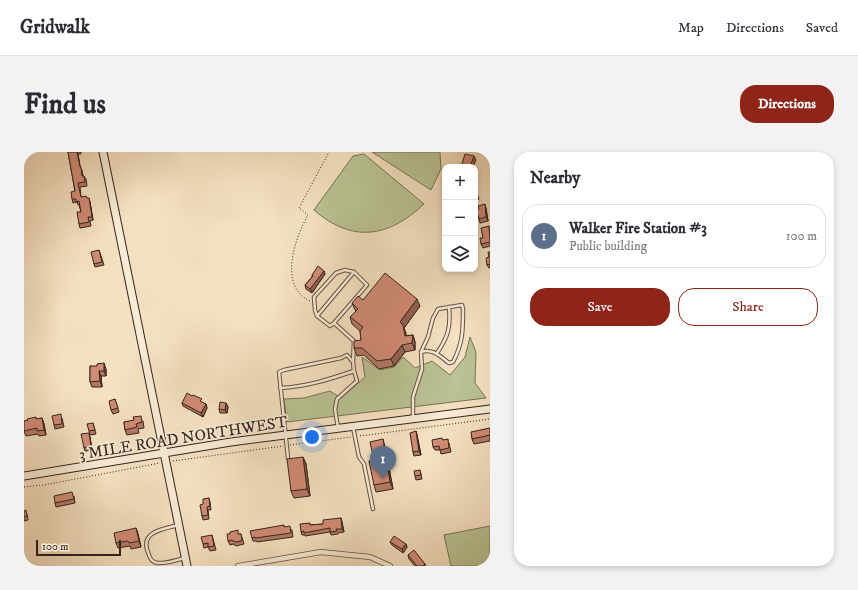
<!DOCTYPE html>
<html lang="en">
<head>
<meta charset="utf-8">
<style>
  :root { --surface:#fff; --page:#f2f2f3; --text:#2b2b33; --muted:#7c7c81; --line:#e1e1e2; --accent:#8f2418 }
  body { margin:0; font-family:"IM FELL DW Pica",serif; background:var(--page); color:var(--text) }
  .controls { position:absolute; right:12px; top:12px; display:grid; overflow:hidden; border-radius:8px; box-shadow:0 2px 6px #0003 }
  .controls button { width:36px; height:36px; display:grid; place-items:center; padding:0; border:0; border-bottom:1px solid var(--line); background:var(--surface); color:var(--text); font:20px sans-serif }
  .scale { position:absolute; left:12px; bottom:10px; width:85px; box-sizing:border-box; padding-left:4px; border:2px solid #34231c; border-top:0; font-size:11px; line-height:14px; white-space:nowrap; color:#34231c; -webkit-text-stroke:3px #f8ecd7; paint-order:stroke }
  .you { position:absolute; left:288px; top:285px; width:14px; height:14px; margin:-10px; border:3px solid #fff; border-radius:50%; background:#1a73e8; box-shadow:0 0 0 6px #1a73e833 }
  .badge { display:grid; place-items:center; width:26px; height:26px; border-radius:50%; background:var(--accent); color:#fff; font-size:13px; font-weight:700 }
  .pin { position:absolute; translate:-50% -33px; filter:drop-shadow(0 1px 2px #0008) }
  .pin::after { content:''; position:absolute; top:21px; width:14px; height:12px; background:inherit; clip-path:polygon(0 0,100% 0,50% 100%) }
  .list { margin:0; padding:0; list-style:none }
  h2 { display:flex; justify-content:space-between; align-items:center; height:52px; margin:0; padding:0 16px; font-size:17px }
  h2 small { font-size:13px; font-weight:400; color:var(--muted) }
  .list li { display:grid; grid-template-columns:26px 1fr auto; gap:12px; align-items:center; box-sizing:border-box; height:64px; margin:0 8px 8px; padding:0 8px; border:1px solid var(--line); border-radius:16px }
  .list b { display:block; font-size:15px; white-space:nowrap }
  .list p { margin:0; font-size:13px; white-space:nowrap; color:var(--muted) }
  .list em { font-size:13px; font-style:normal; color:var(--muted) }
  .actions { display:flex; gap:8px; padding:12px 16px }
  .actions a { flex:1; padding:9px 0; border:1px solid var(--accent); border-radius:16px; text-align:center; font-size:14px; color:var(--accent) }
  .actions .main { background:var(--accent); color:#fff }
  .icon { flex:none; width:22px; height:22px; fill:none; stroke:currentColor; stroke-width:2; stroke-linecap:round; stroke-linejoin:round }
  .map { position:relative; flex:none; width:466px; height:414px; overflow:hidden; border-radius:16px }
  header { display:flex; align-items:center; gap:24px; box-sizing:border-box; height:56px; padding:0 20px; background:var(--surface); border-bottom:1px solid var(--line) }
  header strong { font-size:19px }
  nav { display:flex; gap:22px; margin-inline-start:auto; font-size:14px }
  .intro { display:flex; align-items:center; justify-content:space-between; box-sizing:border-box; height:96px; padding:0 24px }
  h1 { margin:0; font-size:28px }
  .button { padding:10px 18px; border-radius:16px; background:var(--accent); color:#fff; font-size:14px; font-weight:700 }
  main { display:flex; gap:24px; padding:0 24px }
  aside { flex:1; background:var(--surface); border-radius:16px; box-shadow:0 2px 6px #0003 }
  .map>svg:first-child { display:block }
</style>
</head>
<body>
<header>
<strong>Gridwalk</strong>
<nav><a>Map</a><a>Directions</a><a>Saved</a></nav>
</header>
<div class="intro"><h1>Find us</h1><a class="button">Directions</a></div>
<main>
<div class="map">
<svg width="466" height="414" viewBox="0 0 466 414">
  <rect width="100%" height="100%" fill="#f5e1c1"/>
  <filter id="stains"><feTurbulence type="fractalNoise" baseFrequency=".005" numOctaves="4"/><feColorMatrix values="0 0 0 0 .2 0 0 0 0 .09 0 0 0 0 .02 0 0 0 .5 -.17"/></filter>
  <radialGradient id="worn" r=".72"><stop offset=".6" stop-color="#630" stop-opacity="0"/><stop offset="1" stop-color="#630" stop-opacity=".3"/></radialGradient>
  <!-- green -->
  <path fill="#bac394" stroke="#777358" d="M348,0H416L417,17L407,38Z
    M340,2L400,52C364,86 328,91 290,58L329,4Z
    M446,185L452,200L451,231L462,246L263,270L260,247L280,246L306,239L317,246L341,225L338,205L356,218L370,215L379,205L391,216L408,209L426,223L441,205Z
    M466,374V414H427L420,383Z"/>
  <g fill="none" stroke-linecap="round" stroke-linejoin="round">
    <defs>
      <path id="lane" d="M293,164L291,158L290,145L312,121L321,118L330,120
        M310,171L343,133L330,120L293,164L306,174L310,171L330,189L329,210
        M413,201C424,185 427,175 425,155
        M256,236C282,235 306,227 330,219L333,229L313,247L311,257L314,276
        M389,266V245L398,217L397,200L404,185L409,166L414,157L438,153L439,157C439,178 439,191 429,210L425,211C416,204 408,196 397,200
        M329,275L335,305L340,312L349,357
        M264,306L255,220L260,218L317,206L323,203L329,210L330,219
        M155,373C138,377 114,380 125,403C126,407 129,410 133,411C142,412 152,408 161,406"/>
      <path id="street" d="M214,414L297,400L346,405L366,414"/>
      <path id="secondary" d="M79,0L163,414
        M0,324L207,290L466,257"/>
    </defs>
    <!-- lane casing -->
    <use href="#lane" stroke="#645245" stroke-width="4.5"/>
    <!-- street casing -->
    <use href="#street" stroke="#645245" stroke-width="6"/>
    <!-- secondary casing -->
    <use href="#secondary" stroke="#34231c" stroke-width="9"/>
    <!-- path -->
    <path stroke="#34231c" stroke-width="1" stroke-dasharray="1 2" stroke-linecap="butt" d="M286,149C254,135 271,85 284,63L275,56L305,0
      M336,284L466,267
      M266,293L327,285
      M149,309L259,294
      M0,335L20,333L136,311"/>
    <!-- lane -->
    <use href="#lane" stroke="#f8ecd7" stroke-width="2.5"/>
    <!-- street -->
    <use href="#street" stroke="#f8ecd7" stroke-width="4.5"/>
    <!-- secondary -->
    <use href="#secondary" stroke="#f8ecd7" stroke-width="7"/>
  </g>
  <!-- wall -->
  <path fill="#b47865" stroke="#34231c" d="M44,0H57V2H54L56,15L58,18L59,24H60L62,27L63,34L56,35L57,45L63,46L66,50L69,68L66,69L67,74L56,76L55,72L57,60L55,53H54L53,50L49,51L48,47L51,39Z
    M451,36L455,47L451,49Z
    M462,56L464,69L456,71L455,67V57Z
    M465,74L466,76V94L459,96L457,92L459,86Z
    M75,98L80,113L71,115L70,112Z
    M466,100V116H465L463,113Z
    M300,119L301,122L288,141L282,137L281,133L288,125V123Z
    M339,148L396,154L380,176L382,184L389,183L391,190V198L381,200L370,214L355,217L340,203L333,204L330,196L337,188L336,179L328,172L326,165L332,159L331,158L328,151Z
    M66,214L82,217V224H77L78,235H68L66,230Z
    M91,247L95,260L89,262L87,258Z
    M158,251H179L182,252L183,256L179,265L159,254Z
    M202,251L204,255L203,261H196L195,257Z
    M18,266L20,272L22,283L15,284L14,282L2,284L0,279V269Z
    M38,266L40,275L31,277L30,273Z
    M119,269L120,276L114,277L115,281L103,283L101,278L100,270Z
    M69,271L72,282L66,283L65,279Z
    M466,276V289L450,292L448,287Z
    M392,279L393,283L397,303L390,304L389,300Z
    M66,285L68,298L61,299L60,296Z
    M419,288L425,291L427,300L417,302L416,298H411L409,295Z
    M361,295L369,337L352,340L350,333V308Z
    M279,305L282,312L286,344L270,346L267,339Z
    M396,318L398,327L392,328L391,324Z
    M50,344L51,351L32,355L31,351Z
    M185,346L186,350L187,358H184L185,367L179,368L178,364L179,352Z
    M0,359L3,362L4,368L0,369Z
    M317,366L318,370L320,380L314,381V382L307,383L306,380L281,384V383H278L277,380L286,373L299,372Z
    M260,375L268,378L269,385L233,390L232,389H229L228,386Z
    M112,376L114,382L117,395L107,397L106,394L94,396L92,391Z
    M215,382H217L220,392L212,394L209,392L206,393L204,389Z
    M188,383L192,398L186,399L184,395L180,396L179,392Z
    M366,390L382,392L383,395L379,401L368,393Z
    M384,403L401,412L402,414H391L385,407Z"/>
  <!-- shaded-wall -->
  <path fill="#926152" stroke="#34231c" d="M53,0L54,2L57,19L56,15Z
    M450,4L452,8L449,15H446Z
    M65,46L66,50L69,68L68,65Z
    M461,52L462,56L464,69L462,65Z
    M300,119L301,122L288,141L286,137Z
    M393,147L396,154L380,176L382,181L383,191L376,170Z
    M389,183L391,190V198L388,191Z
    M378,193L381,200L370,214L367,207Z
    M80,211L82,217V224L80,219Z
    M75,219L77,224L78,235L76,229Z
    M202,251L204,255L203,261L201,258Z
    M182,252L183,256L179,265L177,261Z
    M18,266L20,272L22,283L20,278Z
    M392,279L393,283L397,303L395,299Z
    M65,281L66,285L68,298L67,294Z
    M359,287L361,295L369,337L366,330Z
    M279,305L282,312L286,344L283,337Z
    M317,366L318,370L320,380L318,377Z
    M112,376L114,382L117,395L115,389Z
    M382,392L383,395L379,401L378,397Z"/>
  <!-- building -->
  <path fill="#d18b75" stroke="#34231c" d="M44,0H53L56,15H57L58,24H60L61,30L54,31L57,45L62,44L63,46H65L68,65H64L65,70L55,72L53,60H57L55,49L52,50V47H48L47,40L51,39Z
    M441,2L450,4L446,15H437Z
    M451,36L454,43L451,44Z
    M461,52L462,65L455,67L453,60L454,57H455L454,54Z
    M465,74L466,90L457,92L456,86H459L457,76Z
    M75,98L78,110L70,112L67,100Z
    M464,100H466V112L463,113L462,106L465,105Z
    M294,114L300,119L286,137L281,133L289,124L288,123Z
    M361,121L393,147L376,170L379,173L381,184L389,183L388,191L378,193L367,207L353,209L338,196H330V189L337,188L336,179L339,175L326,165L334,157L328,151L334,144L339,148Z
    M80,211V219H75L76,229L66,230V214H73V212Z
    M163,241L168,244L169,243L178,247L176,249L182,252L177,261L158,251Z
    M91,247L94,256L87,258L85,249Z
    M196,250L202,251L201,258L195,257Z
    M37,262L38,272L30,273L28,264Z
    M117,264L118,270L112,272L113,275L101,278L100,270L110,268L109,265Z
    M12,265V267L18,266L20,278L13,279V276L0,279V269L4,268L3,267Z
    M69,271L71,278L65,279L63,272Z
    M466,276V283L448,287L447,280Z
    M392,279L395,299L389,300L386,281Z
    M65,281L67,294L60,296L57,282Z
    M418,286L419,288L424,287L425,296L416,298L415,294L409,295L408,288Z
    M359,287L366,330L350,333L345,309L350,308L346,290Z
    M279,305L283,337L267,339L263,307Z
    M396,318L397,323L391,324L390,319Z
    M48,340L50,347L31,351L30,344Z
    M185,346L186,354L183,355L184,363L178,364L176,353L179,352V347Z
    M2,358L3,364L0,365V359Z
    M317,366L318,377H312L313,379L306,380V376L280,381V379L277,380L276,372L286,371V373L299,372V368Z
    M260,373V375L266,374L267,381L231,386V385L228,386L226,379Z
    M112,376L115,389L105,391L104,389L92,391L90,381Z
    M214,378V382H217L218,389L211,390L208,388L204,389L203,382H206V380Z
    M188,383L190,394L184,395V391L179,392L177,385Z
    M370,384L382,392L378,397L366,390Z
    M390,398L401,412L399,414H393L384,403Z"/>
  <g text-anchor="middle" stroke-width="3.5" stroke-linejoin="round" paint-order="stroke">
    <!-- street labels -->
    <g font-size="16" fill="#34231c" stroke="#f8ecd7">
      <text transform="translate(159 285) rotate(-9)" y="6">3 MILE ROAD NORTHWEST</text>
    </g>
  </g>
  <rect width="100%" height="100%" filter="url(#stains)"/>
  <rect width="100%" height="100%" fill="url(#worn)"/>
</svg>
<div class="controls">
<button>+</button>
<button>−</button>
<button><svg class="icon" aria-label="layers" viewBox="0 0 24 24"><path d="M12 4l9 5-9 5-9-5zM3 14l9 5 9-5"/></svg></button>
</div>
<div class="scale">100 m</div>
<div class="you"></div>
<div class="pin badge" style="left:359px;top:327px;background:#5c6f8a">1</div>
</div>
<aside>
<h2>Nearby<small></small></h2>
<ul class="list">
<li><span class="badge" style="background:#5c6f8a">1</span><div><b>Walker Fire Station #3</b><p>Public building</p></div><em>100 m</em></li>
</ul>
<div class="actions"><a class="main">Save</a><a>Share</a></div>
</aside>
</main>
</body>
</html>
